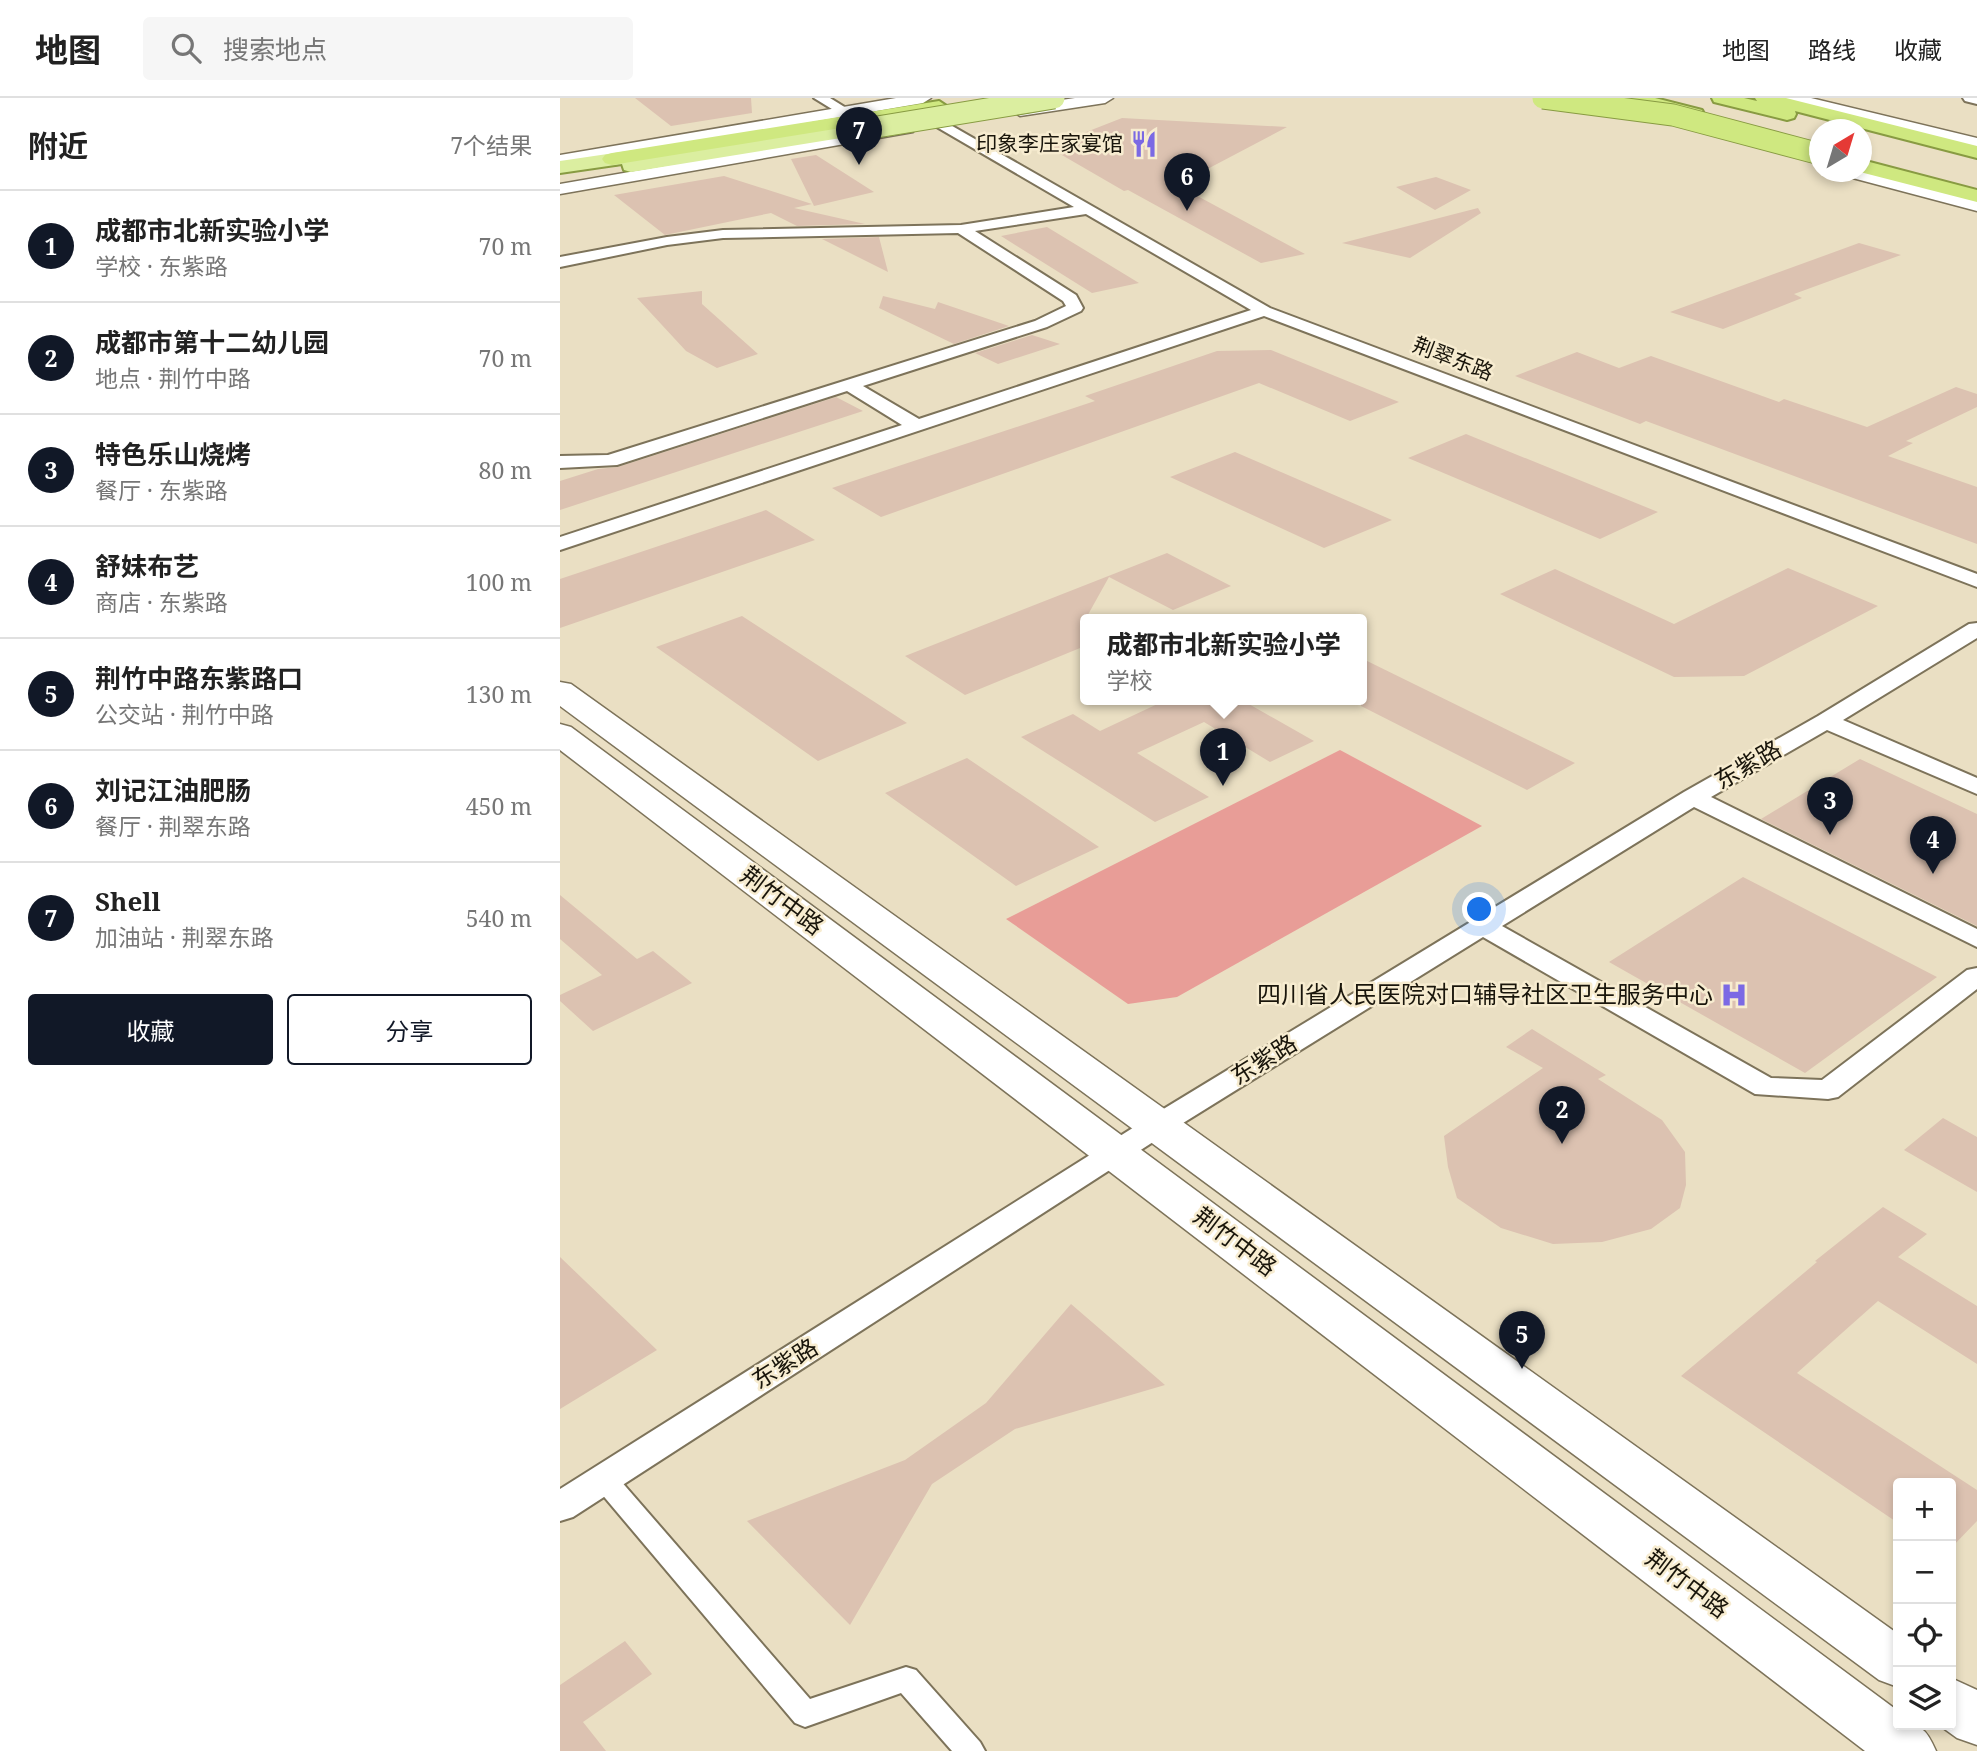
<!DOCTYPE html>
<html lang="zh">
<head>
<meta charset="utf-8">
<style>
  :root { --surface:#fff; --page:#f6f6f6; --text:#222; --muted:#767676; --line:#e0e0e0; --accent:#111827 }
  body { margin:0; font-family:"Noto Serif","Noto Sans SC",serif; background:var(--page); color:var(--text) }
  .controls { position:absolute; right:21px; bottom:21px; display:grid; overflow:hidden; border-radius:7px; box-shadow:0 4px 10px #0003 }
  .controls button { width:63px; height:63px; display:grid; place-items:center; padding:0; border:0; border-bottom:2px solid var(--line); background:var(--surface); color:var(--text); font:35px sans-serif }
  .compass { position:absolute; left:1249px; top:21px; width:63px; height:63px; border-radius:50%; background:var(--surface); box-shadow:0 4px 10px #0003; rotate:38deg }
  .you { position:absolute; left:920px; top:812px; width:24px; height:24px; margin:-18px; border:5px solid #fff; border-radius:50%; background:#1a73e8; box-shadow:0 0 0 10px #1a73e833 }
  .badge { display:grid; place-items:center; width:46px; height:46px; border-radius:50%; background:var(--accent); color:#fff; font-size:23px; font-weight:700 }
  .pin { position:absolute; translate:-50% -58px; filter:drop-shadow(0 2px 4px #0008) }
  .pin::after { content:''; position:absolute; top:37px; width:24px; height:21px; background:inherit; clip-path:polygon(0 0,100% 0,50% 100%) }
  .popup { position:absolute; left:520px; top:516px; width:287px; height:91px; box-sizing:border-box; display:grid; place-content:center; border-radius:7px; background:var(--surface); filter:drop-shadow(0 2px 5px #0005); font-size:23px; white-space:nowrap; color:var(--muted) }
  .popup b { font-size:26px; color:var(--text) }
  .popup::after { content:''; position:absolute; left:50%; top:100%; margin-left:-14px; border:14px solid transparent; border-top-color:var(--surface) }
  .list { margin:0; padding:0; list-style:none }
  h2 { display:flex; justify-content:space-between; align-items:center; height:91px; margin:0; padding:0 28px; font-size:30px }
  h2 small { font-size:23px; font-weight:400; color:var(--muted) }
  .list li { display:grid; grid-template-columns:46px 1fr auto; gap:21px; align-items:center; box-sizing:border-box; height:112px; padding:0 28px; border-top:2px solid var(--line) }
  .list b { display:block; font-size:26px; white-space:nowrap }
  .list p { margin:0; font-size:23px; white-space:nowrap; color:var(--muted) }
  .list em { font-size:23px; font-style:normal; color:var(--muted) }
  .actions { display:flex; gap:14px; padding:21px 28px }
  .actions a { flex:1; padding:16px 0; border:2px solid var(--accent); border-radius:7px; text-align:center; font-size:24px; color:var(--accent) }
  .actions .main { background:var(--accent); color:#fff }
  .icon { flex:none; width:38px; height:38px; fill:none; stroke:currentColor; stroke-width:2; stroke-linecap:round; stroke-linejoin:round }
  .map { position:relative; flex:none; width:1417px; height:1653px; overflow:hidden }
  header { display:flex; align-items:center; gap:42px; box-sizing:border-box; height:98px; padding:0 35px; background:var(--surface); border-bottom:2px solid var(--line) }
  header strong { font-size:33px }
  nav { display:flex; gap:38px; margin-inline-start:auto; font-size:24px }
  .search { width:490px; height:63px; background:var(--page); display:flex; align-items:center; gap:18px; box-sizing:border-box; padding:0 24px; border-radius:7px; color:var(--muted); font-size:26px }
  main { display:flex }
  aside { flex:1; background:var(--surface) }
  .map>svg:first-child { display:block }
</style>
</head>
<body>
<header>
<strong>地图</strong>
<div class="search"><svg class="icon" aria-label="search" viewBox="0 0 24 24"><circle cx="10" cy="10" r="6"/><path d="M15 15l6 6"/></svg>搜索地点</div>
<nav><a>地图</a><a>路线</a><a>收藏</a></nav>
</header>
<main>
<aside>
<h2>附近<small>7个结果</small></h2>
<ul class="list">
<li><span class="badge">1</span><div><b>成都市北新实验小学</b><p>学校 · 东紫路</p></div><em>70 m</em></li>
<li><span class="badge">2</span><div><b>成都市第十二幼儿园</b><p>地点 · 荆竹中路</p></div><em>70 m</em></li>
<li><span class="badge">3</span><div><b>特色乐山烧烤</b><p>餐厅 · 东紫路</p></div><em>80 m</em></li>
<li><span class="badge">4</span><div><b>舒妹布艺</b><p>商店 · 东紫路</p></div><em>100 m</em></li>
<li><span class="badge">5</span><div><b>荆竹中路东紫路口</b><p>公交站 · 荆竹中路</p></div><em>130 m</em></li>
<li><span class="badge">6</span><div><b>刘记江油肥肠</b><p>餐厅 · 荆翠东路</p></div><em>450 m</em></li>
<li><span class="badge">7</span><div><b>Shell</b><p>加油站 · 荆翠东路</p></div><em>540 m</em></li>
</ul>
<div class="actions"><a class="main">收藏</a><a>分享</a></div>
</aside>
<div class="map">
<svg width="1417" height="1653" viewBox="0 0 1417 1653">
  <rect width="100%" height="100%" fill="#eadfc3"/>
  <!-- green -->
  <path fill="#e89d97" d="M780,652L922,728L617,899L568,906L446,821Z"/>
  <!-- building -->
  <path fill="#dcc2b1" d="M75,0H191L192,15L111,28Z
    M562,20L727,29L617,87L745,156L701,165L568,92L564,93L488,49Z
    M256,57L314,94L254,108L231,61Z
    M164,78L252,106L234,110L305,126L237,128L211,115L105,137L54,97Z
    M876,79L911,92L875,112L836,89Z
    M918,110L921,115L850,160L782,145Z
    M487,129L579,185L532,195L441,138Z
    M319,139L328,174L262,141Z
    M1299,145L1341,157L1234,196L1242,200L1163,231L1110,214Z
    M142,193V206L198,256L157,270L126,253L77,200Z
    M323,198L375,211L378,204L449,228L394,246L319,210Z
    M472,237L500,246L438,266L415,255Z
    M711,252L839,304L790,323L699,285L321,419L272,390L535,303L525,298L657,253Z
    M1017,254L1059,270L1091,258L1219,304L1224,301L1307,329L1396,289L1417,296V309L1346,343L1353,345L1328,358L1417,389V446L1086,323L1080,326L955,278Z
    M276,299L303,313L0,412V383L38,371L58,369Z
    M906,336L1098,414L1040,441L848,360Z
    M675,354L832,422L764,450L610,379Z
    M206,412L255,442L0,530V481Z
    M607,455L671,488L613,512L549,479L525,522V548L405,597L345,558Z
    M1228,470L1318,508L1184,578L1114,579L940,496L995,471L1114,526Z
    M182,518L347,625L258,663L96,549Z
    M801,560L1015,665L967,692L801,608Z
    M606,602H693L687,605L754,643L710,664L644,624L577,655L649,699L595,724L461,639L513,616L540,633Z
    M407,660L539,749L456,788L325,695Z
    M1300,661L1417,716V828L1201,721Z
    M1183,779L1377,879L1245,975L1049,864Z
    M0,797L77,861L93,853L132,885L33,933L0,903V897L42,877L0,841Z
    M972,931L1046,977L1038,981L1102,1022L1125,1054L1126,1087L1120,1110L1091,1131L1042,1144L993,1146L941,1130L897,1100L888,1069L884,1038L983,970L946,949Z
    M1383,1020L1417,1039V1094L1344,1052Z
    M1323,1109L1367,1136L1338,1159L1417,1208V1266L1318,1203L1237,1275L1417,1392V1423L1391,1450V1385H1338V1425L1121,1278L1257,1164L1255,1163Z
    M0,1159L97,1252L0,1311Z
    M511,1206L605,1287L455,1331L372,1386L290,1527L187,1423L345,1362L426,1305Z
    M65,1543L92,1576L23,1624L46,1653H0V1587Z"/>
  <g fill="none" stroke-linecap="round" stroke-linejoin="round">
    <defs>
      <path id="pedestrian" d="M44,1371L53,1374L250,1601L346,1569L356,1572L420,1644L425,1653H392L341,1595L245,1629L235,1625L35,1388L31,1381L35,1374Z"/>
      <path id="minor" d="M254,0H270L291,13L285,17L280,16Z
        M1403,0H1417V6L1405,3Z
        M380,21L710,210L1417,476V489L704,218L0,452V439L342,327L287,293L57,367L0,370V358L48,357L475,223L506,208L503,203L398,135L163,140L107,147L0,169V159L107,139L163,132L401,127L514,109L375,28V22ZM526,116L691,212L359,321L303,288L487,229L521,213L523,210L516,197L415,133Z
        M1417,525V540L1283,622L1417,680V696L1267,632L1151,699L1417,831V849L1134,709L942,828L1211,980L1262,982L1407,872L1417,870V891L1278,999L1268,1001L1195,996L923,839L607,1035L13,1419L0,1423V1391L587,1021L1124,694L1258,618L1409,526Z"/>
      <path id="tertiary" d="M336,0H371L363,5L0,67V57Z
        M515,0H553L545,5L460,18L452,13L460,8Z
        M347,26L353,28L355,31L353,34L0,96V86Z"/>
      <path id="secondary" d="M1220,0H1251L1417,40V52L1223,4Z
        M1302,71L1417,101V113L1285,78L1282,74H1302Z
        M0,584L11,586L1338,1536V1589L1319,1582L0,608Z
        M0,626L11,629L1338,1613V1627C1363,1627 1366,1631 1376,1653H1305L0,652Z
        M1391,1580L1417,1592V1647L1397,1640L1379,1627H1391Z"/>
      <path id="primary" d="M311,24L318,26L321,30L318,34L71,74L64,72L62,66L0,75V63L95,49L102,51L104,57Z"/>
      <path id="trunk" d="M1064,0H1095L1142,12L1144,16L1135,22L1066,4Z
        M1152,0H1184L1197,3L1195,0H1226L1417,48V60L1235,13L1236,16L1234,20L1227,22L1154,4Z
        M379,3L388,9L386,13L52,67L45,65L42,61L45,57L52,55Z
        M1302,62L1417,92V104L1300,74Z"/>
    </defs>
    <!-- pedestrian casing -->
    <use href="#pedestrian" stroke="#7d735a" stroke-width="4"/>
    <!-- minor casing -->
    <use href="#minor" stroke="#7d735a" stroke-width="4"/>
    <!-- tertiary casing -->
    <use href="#tertiary" stroke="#7d735a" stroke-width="3"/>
    <!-- secondary casing -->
    <use href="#secondary" stroke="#7d735a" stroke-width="3"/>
    <!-- primary casing -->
    <use href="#primary" stroke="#889b42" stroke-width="4"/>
    <!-- trunk casing -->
    <use href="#trunk" stroke="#889b42" stroke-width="4"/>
    <!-- pedestrian -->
    <use href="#pedestrian" fill="#fff" fill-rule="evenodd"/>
    <!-- minor -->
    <use href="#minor" fill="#fff" fill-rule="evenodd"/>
    <!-- tertiary -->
    <use href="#tertiary" fill="#fff" fill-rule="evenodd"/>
    <!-- secondary -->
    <use href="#secondary" fill="#fff" fill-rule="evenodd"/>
    <!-- primary -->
    <use href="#primary" fill="#dbeea0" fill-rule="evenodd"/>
    <!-- trunk -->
    <use href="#trunk" fill="#cfe880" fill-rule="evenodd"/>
    <defs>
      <path id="primary-bridge" d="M311,30L494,0"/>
      <path id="trunk-bridge" d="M983,0L1113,17L1260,56"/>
    </defs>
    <!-- primary-bridge casing -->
    <use href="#primary-bridge" stroke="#889b42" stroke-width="23" stroke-linecap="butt"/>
    <!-- trunk-bridge casing -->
    <use href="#trunk-bridge" stroke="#889b42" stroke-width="23" stroke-linecap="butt"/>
    <!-- primary-bridge -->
    <use href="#primary-bridge" stroke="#dbeea0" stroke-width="21"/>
    <!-- trunk-bridge -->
    <use href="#trunk-bridge" stroke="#cfe880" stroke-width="21"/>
  </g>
  <!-- icons -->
  <defs>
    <symbol id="restaurant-bare" viewBox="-9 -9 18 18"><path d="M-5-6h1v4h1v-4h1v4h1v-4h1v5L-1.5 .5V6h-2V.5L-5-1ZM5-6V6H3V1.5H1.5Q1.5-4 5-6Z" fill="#7b69e4" stroke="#f7ecd0" stroke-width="2.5" paint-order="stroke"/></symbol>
    <symbol id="hospital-bare" viewBox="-9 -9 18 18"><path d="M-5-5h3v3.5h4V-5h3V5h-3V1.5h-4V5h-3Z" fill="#7b69e4" stroke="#f7ecd0" stroke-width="2.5" paint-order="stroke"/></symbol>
  </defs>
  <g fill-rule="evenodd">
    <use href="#restaurant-bare" x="565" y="27" width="38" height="38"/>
    <use href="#hospital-bare" x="1155" y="878" width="38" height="38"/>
  </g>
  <g text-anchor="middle" stroke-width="5" stroke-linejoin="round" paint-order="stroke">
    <!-- far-poi labels -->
    <g font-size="21" fill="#19150b" stroke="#f7ecd0" text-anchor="end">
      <text x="563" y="53">印象李庄家宴馆</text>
    </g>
    <!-- far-street labels -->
    <g font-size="21" fill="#19150b" stroke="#f7ecd0">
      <text transform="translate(893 261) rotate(21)" y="7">荆翠东路</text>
    </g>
    <!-- street labels -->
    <g font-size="24" fill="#19150b" stroke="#f7ecd0">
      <text transform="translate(1188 667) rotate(-30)" y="8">东紫路</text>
      <text transform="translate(222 803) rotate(37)" y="8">荆竹中路</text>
      <text transform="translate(704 962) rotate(-32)" y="8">东紫路</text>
      <text transform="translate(675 1144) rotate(37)" y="8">荆竹中路</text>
      <text transform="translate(225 1266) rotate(-32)" y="8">东紫路</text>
      <text transform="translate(1127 1486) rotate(37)" y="8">荆竹中路</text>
    </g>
    <!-- poi labels -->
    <g font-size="24" fill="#19150b" stroke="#f7ecd0" text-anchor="end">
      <text x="1153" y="905">四川省人民医院对口辅导社区卫生服务中心</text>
    </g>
  </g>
</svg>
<div class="controls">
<button>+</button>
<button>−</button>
<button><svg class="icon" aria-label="locate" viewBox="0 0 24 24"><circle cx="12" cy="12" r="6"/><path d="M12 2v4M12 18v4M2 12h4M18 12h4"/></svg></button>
<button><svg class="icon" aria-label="layers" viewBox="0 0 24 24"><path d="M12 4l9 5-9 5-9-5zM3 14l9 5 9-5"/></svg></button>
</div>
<svg class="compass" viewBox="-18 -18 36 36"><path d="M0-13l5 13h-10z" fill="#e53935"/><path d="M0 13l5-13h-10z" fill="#767676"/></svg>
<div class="you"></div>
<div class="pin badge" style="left:663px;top:688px">1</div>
<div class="popup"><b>成都市北新实验小学</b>学校</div>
<div class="pin badge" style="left:1002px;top:1046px">2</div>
<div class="pin badge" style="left:1270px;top:737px">3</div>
<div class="pin badge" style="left:1373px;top:776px">4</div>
<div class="pin badge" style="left:962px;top:1271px">5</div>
<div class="pin badge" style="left:627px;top:113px">6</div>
<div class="pin badge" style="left:299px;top:67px">7</div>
</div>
</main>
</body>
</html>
